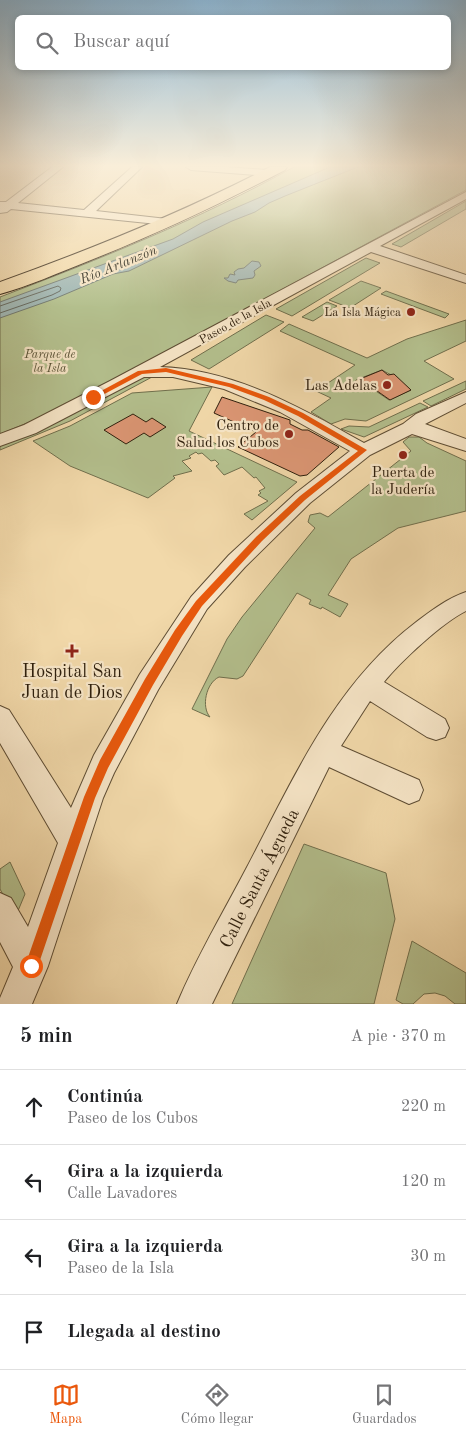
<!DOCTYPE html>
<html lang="es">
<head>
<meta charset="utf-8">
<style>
  :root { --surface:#fff; --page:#f2f2f2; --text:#202124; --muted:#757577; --line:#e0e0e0; --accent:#ea580c }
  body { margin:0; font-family:"Old Standard TT",serif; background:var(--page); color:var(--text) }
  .stop { position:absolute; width:15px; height:15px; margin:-11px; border:4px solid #ea580c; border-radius:50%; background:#fff }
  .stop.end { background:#ea580c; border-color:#fff; box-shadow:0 1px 5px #0008 }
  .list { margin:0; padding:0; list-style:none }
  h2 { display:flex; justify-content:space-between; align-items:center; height:65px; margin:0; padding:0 20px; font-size:21px }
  h2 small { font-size:16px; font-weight:400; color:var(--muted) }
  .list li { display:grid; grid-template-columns:32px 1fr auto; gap:15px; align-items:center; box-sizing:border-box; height:75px; padding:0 20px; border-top:1px solid var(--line) }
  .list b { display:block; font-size:19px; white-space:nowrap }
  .list p { margin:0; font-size:16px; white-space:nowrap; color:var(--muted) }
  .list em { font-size:16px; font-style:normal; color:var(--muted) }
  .icon { flex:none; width:28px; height:28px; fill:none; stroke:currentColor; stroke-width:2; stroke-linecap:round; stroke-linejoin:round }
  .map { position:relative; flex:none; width:466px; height:1004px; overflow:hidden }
  .search { position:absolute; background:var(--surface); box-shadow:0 2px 8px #0003; left:15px; right:15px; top:15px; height:55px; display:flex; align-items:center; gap:12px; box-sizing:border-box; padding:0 18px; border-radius:8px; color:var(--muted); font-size:19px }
  .sheet { height:365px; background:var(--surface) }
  nav { display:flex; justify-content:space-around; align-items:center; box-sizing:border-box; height:70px; border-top:1px solid var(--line); background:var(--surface); font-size:14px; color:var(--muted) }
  nav a { display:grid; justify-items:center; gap:2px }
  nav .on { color:var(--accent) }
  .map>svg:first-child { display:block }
</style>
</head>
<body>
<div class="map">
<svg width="466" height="1004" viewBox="0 0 466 1004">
  <rect width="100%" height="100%" fill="#f2d9aa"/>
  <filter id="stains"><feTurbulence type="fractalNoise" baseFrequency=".004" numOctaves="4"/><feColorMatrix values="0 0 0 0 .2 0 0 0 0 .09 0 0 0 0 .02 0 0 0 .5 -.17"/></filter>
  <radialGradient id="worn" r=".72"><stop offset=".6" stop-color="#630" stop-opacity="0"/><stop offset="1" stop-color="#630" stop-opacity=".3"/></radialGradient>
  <!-- green -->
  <path fill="#b4c08e" stroke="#706f4d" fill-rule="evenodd" d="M294,167H466V190L98,389L47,415L0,434V297C100,259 200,219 294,167Z
    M466,201V209L401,247L392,244Z
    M366,258L380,263L292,316L276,309Z
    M361,281L381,288L350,308L329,300Z
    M386,291L449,314L445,318L381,294Z
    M327,302L337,306L313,321L302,317Z
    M266,315L284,322L209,369L191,360Z
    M466,320V341L424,361L454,379L366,421L345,419L331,424L311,412L331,398L316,391L355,365L280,331L289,324L367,358L407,339ZM382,370L395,377L411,390L389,400L367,385L361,387L354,383L356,380Z
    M142,376L152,377L70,421L0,450V444L60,421Z
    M466,381V389L431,406L423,401Z
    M212,387L189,431L297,482L252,520L244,514L268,501L258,495L261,493L259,491L265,488L256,477L254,478L242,467L224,475L216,466L219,464L215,460L211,461L202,453L198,454L196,452L189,456L191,458L182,461L192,471L173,476L175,478L148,498L70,466L33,441L70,426L132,393Z
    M420,403L428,407L364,437L341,429L349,426L369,427Z
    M409,437H419L427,443L466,461V511L398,528L351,559L328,595L348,604L340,617L322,607L321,609L309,604L311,600L297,593L243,676L237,679L219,677C206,683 201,707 210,717L192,709L227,639L242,617L315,528L308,522L310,515L320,513L328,517L411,451L403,442Z
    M304,844L386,873L395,919L374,1004H232Z
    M10,862L25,894L15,918L0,889V869Z
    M412,941L466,973V1004H455L445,996L435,993L424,994L413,1004H403L396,1000Z"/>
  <!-- water -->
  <path fill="#a0b7b4" stroke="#727a71" d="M330,167H358L285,196L269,203L255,212L232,221L129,271L113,274L54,299L0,318V302L173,239L203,222Z
    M252,261L259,262L261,266L254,271L255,275L253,278L238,280L236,283L228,281L224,278H228L230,274L235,275L234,272L238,269L244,268Z"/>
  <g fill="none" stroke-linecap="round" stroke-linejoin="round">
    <!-- shore -->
    <path stroke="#666a60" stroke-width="1" d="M0,306L58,286L61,288L60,291L52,295L0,313"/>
  </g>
  <!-- building -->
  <path fill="#dd9775" stroke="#2d1e0c" d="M382,370L388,375L394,374L411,390L390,400L360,379Z
    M222,397L290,420V424L302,430H308L339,447L307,475L300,476L238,447L256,432L214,413Z
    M133,414L146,422L152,418L166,427L150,437L144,433L126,444L104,430Z"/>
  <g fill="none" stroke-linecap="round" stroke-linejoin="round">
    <defs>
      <path id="minor" d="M52,167H63L18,203L84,210L132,167H142L96,211L167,219L173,222L167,225L11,209L7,212L0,213V202H6Z
        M186,167H226L268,170L273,173L268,176L191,170Z
        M466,192V199L380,246L466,275V283L371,252L160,367C233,369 302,408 364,443L403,424L416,414L466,392V403L425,424L466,439V451L412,434L370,455L310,503L245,567L207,609L158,690L114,773L103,798L48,966L32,1004H0V998L13,967L0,942V893L11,898L28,927L58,843L0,743V706L9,710L71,808L94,755L140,674L191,597L229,555L296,493L350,451L280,412L224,389L173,377H144L36,433L0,446V434L24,425L110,381Z
        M466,592V611C443,622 400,662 384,682L445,719L449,728L445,737L436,740L427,737L370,701L341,746L419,780L423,790L419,800L409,804L329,767L212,1004H177C196,958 223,913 246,869C293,780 333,686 415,623C431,611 446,599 466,592Z"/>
      <path id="highway" d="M270,167H287L285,170C220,204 154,235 86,262C58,273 29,286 0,294V282C92,249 183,212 270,167Z"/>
    </defs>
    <!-- minor casing -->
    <use href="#minor" stroke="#5e4d34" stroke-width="2"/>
    <!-- highway casing -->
    <use href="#highway" stroke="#2d1e0c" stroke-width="2"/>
    <!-- minor -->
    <use href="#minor" fill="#f7e6c8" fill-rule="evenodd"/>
    <!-- highway -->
    <use href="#highway" fill="#f2d9aa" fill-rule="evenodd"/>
  </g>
  <!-- sky -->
  <linearGradient id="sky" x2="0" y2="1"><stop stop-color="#8bb5d3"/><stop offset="0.54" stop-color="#f9eed9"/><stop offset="1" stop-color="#f9eed9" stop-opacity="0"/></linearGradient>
  <rect width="466" height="307" fill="url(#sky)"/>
  <!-- route -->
  <path fill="#ea580c" d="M166,368L233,384L269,397L303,413L367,450L305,500L262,541L202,606L182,636L153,685L108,768L95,798L38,966L36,971L31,973L27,971L25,966L84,797L100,760L145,679L175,630L196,601L256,537L300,496L358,451L298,416L264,400L229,387L166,372L142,374L95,399L90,397L138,371Z"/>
  <!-- markers -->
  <g fill="#8f2418" stroke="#f7e6c8" stroke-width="2">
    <circle cx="411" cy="312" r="5"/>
    <circle cx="387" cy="385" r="5"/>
    <circle cx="289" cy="434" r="5"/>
    <circle cx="403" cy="455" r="5"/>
    <path d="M69.5 643.5h5v5h5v5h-5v5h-5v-5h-5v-5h5z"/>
  </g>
  <g text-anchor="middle" stroke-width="4.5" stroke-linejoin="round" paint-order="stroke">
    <!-- far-poi labels -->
    <g font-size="12" fill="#2d1e0c" stroke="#f7e6c8" text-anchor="end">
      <text x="401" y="316">La Isla Mágica</text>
    </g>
    <!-- far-street labels -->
    <g font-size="12" fill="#2d1e0c" stroke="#f7e6c8">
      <text transform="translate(235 321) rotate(-29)" y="4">Paseo de la Isla</text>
    </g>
    <!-- far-park labels -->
    <g font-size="12" font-style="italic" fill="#564f33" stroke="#f7e6c8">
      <text x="50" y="358">Parque de<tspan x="50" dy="14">la Isla</tspan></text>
    </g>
    <!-- far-water labels -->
    <g font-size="14" font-style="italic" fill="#504c3e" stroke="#f7e6c8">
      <text transform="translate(118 264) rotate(-22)" y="5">Río Arlanzón</text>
    </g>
    <!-- poi labels -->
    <g font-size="15" fill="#2d1e0c" stroke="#f7e6c8" text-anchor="end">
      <text x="377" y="390">Las Adelas</text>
      <text x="279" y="430">Centro de<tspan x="279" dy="17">Salud los Cubos</tspan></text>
      <text x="403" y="477" text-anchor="middle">Puerta de<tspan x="403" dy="17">la Judería</tspan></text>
    </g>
    <!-- near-poi labels -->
    <g font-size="18" fill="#2d1e0c" stroke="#f7e6c8">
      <text x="72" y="677">Hospital San<tspan x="72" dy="21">Juan de Dios</tspan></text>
    </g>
    <!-- near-street labels -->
    <g font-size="18" fill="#2d1e0c" stroke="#f7e6c8">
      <text transform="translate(259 878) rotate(-63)" y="6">Calle Santa Águeda</text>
    </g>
  </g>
  <rect width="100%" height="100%" filter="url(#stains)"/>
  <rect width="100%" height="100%" fill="url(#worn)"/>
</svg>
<div class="stop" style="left:31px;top:966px"></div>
<div class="stop end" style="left:93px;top:397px"></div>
<div class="search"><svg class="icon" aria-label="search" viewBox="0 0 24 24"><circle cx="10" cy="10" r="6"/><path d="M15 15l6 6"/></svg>Buscar aquí</div>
</div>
<section class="sheet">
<h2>5 min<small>A pie · 370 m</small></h2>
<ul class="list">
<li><svg class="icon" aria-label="ahead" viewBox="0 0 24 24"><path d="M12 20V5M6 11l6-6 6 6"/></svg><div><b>Continúa</b><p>Paseo de los Cubos</p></div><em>220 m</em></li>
<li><svg class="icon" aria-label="left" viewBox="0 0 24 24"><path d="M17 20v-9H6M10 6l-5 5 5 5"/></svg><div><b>Gira a la izquierda</b><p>Calle Lavadores</p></div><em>120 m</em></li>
<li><svg class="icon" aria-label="left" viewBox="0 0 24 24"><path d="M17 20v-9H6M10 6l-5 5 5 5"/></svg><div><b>Gira a la izquierda</b><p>Paseo de la Isla</p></div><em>30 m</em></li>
<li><svg class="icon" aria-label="arrive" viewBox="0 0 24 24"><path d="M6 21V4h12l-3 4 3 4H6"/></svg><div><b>Llegada al destino</b></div></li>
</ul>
</section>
<nav>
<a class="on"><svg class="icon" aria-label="map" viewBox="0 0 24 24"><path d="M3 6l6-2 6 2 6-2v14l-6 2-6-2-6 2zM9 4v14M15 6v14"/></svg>Mapa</a>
<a><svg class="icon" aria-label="directions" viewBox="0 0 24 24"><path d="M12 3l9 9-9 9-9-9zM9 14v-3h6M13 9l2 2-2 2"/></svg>Cómo llegar</a>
<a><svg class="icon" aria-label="saved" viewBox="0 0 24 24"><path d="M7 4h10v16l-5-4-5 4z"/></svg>Guardados</a>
</nav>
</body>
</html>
